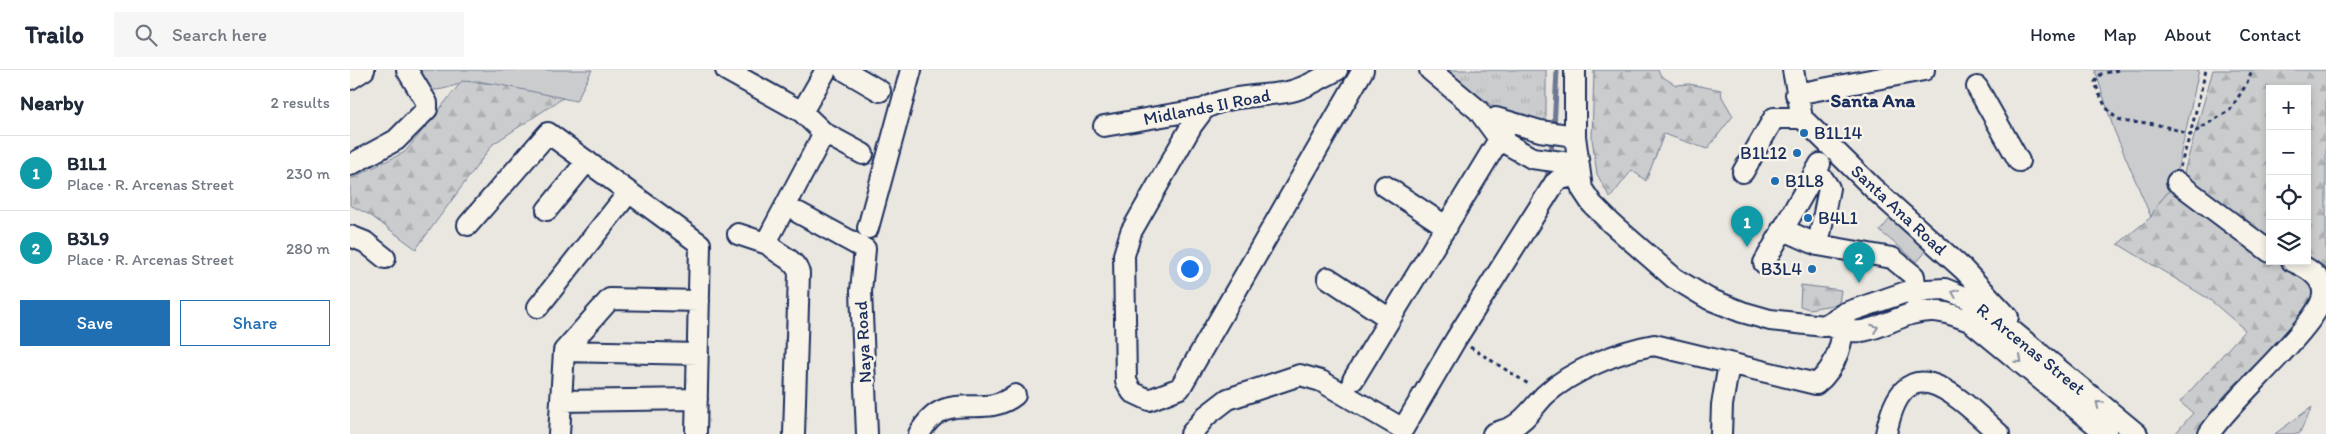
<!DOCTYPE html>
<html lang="en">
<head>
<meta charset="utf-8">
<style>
  :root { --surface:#fff; --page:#f6f6f7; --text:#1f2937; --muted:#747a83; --line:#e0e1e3; --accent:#1f6fb2 }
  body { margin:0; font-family:Itim,sans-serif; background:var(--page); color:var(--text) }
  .controls { position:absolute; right:15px; top:15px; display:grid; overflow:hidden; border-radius:0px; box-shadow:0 2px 8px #0003 }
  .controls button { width:45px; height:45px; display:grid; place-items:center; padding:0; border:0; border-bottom:1px solid var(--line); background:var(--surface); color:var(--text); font:25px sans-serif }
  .you { position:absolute; left:839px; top:198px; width:18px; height:18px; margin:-12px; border:4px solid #fff; border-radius:50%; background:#1a73e8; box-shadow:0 0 0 8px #1a73e833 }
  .badge { display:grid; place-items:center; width:32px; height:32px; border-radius:50%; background:var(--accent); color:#fff; font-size:16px; font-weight:700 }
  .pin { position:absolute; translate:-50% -41px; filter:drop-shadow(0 1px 2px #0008) }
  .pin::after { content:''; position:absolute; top:26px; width:18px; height:15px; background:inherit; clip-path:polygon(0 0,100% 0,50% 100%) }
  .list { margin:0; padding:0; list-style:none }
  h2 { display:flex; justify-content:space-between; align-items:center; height:65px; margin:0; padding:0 20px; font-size:21px }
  h2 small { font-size:16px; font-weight:400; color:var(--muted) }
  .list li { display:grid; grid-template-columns:32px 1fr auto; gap:15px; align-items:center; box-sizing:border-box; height:75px; padding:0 20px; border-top:1px solid var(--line) }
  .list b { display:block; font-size:19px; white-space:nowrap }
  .list p { margin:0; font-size:16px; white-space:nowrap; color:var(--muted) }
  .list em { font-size:16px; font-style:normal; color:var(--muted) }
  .actions { display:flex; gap:10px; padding:15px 20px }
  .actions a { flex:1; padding:11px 0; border:1px solid var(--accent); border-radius:0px; text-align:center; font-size:18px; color:var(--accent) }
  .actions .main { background:var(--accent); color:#fff }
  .icon { flex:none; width:28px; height:28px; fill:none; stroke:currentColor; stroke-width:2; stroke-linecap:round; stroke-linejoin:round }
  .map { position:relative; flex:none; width:1976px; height:364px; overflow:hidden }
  header { display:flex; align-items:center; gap:30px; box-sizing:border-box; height:70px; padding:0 25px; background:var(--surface); border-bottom:1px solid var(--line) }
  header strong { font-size:24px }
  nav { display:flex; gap:28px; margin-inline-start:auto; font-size:18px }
  .search { width:350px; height:45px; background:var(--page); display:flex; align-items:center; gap:12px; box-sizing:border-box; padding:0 18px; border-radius:0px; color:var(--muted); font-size:19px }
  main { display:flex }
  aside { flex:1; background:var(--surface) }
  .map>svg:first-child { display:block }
</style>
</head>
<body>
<header>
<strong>Trailo</strong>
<div class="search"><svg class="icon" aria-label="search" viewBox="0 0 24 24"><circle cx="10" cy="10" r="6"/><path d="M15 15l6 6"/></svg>Search here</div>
<nav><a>Home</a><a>Map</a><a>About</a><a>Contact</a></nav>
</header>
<main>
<aside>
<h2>Nearby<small>2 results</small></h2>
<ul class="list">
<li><span class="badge" style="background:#0f9aa8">1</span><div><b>B1L1</b><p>Place · R. Arcenas Street</p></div><em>230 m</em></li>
<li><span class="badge" style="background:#0f9aa8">2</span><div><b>B3L9</b><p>Place · R. Arcenas Street</p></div><em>280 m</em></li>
</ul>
<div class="actions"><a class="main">Save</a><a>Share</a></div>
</aside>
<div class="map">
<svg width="1976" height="364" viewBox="0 0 1976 364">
  <defs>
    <pattern id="forest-firs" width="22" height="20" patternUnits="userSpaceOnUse" patternTransform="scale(1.25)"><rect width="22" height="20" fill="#cbcccd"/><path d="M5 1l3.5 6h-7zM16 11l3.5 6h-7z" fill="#aeb0b2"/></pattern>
    <pattern id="park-tufts" width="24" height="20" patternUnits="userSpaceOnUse" patternTransform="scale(1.25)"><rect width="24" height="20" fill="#cbcccd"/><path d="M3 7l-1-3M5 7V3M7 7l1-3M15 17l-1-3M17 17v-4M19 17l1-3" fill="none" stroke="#aeb0b2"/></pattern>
  </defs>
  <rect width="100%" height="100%" fill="#eae7e0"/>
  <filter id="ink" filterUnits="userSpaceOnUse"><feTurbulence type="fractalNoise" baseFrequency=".02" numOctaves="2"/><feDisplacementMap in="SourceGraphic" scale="10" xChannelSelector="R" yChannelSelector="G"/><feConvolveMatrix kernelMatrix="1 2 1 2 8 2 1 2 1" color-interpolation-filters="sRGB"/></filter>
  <g filter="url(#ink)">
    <!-- green -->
    <path fill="#cbcccd" stroke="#737e96" d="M67,0H242L226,31L128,11C108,11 99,21 80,20Z
      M1745,0H1849L1824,115L1808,134L1801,147L1764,60Z
      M1547,140L1584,172L1567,192L1530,161Z
      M1962,337L1949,364H1925L1926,363Z"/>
    <!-- forest -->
    <path fill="url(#forest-firs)" stroke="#737e96" d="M1244,0H1308L1311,6L1326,15L1339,14L1371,20L1372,27L1383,46L1357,79L1314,64L1296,111L1282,100L1260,128L1247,104L1242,69Z
      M1863,0H1976V215L1957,190V19H1920V178L1832,109Z
      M112,11L146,14L213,28L143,74L66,179L20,145L0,135V109L55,82Z
      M1824,115L1920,191H1927L1951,199L1966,223C1961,232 1956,245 1949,253C1916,290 1871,316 1850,364H1825L1843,343L1830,332L1895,260L1859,229L1768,174L1801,147L1808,134Z
      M1451,215L1491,220L1489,234L1459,239L1450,236Z"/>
    <!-- park -->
    <path fill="url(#park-tufts)" stroke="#737e96" d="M1098,0H1196V47L1192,52L1147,39L1119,19Z"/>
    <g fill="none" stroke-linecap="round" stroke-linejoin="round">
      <!-- stream -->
      <path stroke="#6d7892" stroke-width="5" d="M1204,59L1207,0
        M1200,86L1203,68
        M1196,114L1199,95"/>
      <defs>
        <path id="minor" d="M376,0L452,42L474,63L513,84
          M494,0L530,21
          M1080,0L1128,40L1150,70L1182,88L1227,94
          M1225,0V66L1232,119L1242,134L1261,153L1324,208L1359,229L1392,242L1420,250L1474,256L1495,243L1559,221L1595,219L1617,228L1649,250L1787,364
          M1443,0L1452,48L1524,119L1613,199L1658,247
          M0,9L14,0
          M1627,17L1669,91
          M1446,24L1574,0
          M854,39L842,55L781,162L774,185L776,311L782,322L799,330L830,318L1013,0
          M452,42L476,0
          M1146,48L1190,61L1225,66
          M754,56L854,39C878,25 909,27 937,22C955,19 971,8 987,0
          M0,95L46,70L77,39V33L57,0
          M1393,102L1424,48H1452
          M1464,104L1473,109L1479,118L1468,175
          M1827,112L1920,182
          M1035,116L1097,157
          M197,140L237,91
          M449,143L515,179L511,221L517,364
          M118,155L198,63L350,174L346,364
          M518,158L561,0
          M1432,159L1468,175L1542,188L1564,206L1567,233
          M388,164L418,174
          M0,166L15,172L35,188
          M1414,193L1470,94
          M978,208L1040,249
          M188,237L279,122
          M1482,257C1524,273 1544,240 1583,241C1596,241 1608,247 1620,251L1757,364
          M214,281L348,284
          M1003,310L1159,53
          M211,331L347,329
          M209,364L214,281L260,229L349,231
          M444,364L449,203C444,188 429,186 418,174L420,165L474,63
          M569,364C597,315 631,352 665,325
          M841,364L856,346L878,329L950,305L971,311L1053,359L1106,269L1204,114L1210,109L1229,105
          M1143,364C1149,361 1156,360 1162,357C1176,350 1184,336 1195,325C1221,301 1269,281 1304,275L1466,314C1488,297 1493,270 1495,243
          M1371,364L1372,335L1379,294
          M1536,364C1554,270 1607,326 1649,364
          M1859,364C1879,331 1970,254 1973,225C1975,207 1956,197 1942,191"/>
      </defs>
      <!-- minor casing -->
      <use href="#minor" stroke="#1b2f5e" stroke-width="24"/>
      <!-- path -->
      <path stroke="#1b2f5e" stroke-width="3" stroke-dasharray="4 4" stroke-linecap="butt" d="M1768,0L1751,4L1745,12C1750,27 1759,51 1779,52C1785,53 1791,52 1798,53C1813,55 1827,60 1840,65L1856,0
        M1830,97L1840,65L1880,40L1896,15L1902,0
        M1120,277L1180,315"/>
      <!-- minor -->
      <use href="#minor" stroke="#f7f3e8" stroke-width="20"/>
    </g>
    <!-- one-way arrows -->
    <defs><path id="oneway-chevron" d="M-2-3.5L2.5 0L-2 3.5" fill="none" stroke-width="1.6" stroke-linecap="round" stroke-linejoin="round" transform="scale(1.25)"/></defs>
    <g stroke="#8991a3">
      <use href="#oneway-chevron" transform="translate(1605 223) rotate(-158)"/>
      <use href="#oneway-chevron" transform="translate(1525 258) rotate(-20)"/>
      <use href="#oneway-chevron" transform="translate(1669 290) rotate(41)"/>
      <use href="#oneway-chevron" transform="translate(1749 334) rotate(-141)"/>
    </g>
  </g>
  <!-- markers -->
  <g fill="#1f6fb2" stroke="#f7f3e8" stroke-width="2">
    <circle cx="1454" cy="63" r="5"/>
    <circle cx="1447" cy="83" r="5"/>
    <circle cx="1425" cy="111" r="5"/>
    <circle cx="1458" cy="148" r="5"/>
    <circle cx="1462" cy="199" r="5"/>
  </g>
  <g text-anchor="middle" stroke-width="5" stroke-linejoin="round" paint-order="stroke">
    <!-- street labels -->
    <g font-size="18" fill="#1b2f5e" stroke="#f7f3e8">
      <text transform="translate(857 37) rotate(-11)" y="6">Midlands II Road</text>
      <text transform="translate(1549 140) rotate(43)" y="6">Santa Ana Road</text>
      <text transform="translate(513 272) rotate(-93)" y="6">Naya Road</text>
      <text transform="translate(1681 279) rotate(39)" y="6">R. Arcenas Street</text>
    </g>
    <!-- poi labels -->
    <g font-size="18" fill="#1b2f5e" stroke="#f7f3e8" text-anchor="start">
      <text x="1464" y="69">B1L14</text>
      <text x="1437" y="89" text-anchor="end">B1L12</text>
      <text x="1435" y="117">B1L8</text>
      <text x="1468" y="154">B4L1</text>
      <text x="1452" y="205" text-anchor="end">B3L4</text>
    </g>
    <!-- neighbourhood labels -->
    <g font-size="19" font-weight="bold" fill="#1b2f5e" stroke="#f7f3e8">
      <text x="1523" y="37">Santa Ana</text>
    </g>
  </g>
</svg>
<div class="controls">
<button>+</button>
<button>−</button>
<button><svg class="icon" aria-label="locate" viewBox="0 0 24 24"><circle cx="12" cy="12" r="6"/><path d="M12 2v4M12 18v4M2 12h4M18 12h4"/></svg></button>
<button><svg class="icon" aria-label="layers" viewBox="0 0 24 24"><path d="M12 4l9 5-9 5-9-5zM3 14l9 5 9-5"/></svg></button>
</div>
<div class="you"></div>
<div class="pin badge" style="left:1397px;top:177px;background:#0f9aa8">1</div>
<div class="pin badge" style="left:1509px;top:213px;background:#0f9aa8">2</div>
</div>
</main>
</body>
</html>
